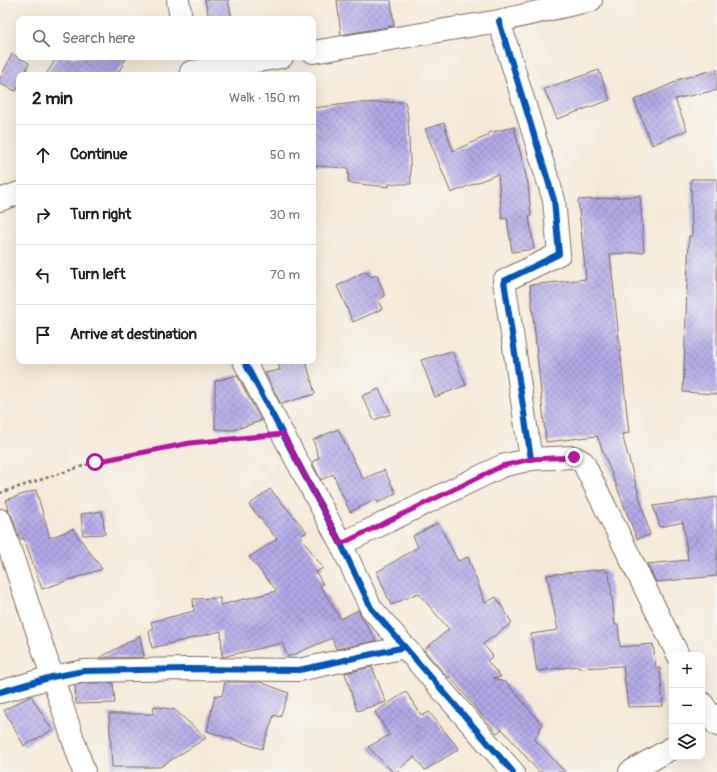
<!DOCTYPE html>
<html lang="en">
<head>
<meta charset="utf-8">
<style>
  :root { --surface:#fff; --page:#f2f2f2; --text:#202124; --muted:#757577; --line:#e0e0e0 }
  body { margin:0; font-family:Pangolin,sans-serif; background:var(--page); color:var(--text) }
  .controls { position:absolute; right:12px; bottom:12px; display:grid; overflow:hidden; border-radius:8px; box-shadow:0 4px 16px #0002 }
  .controls button { width:36px; height:36px; display:grid; place-items:center; padding:0; border:0; border-bottom:1px solid var(--line); background:var(--surface); color:var(--text); font:20px sans-serif }
  .stop { position:absolute; width:12px; height:12px; margin:-9px; border:3px solid #b5179e; border-radius:50%; background:#fff }
  .stop.end { background:#b5179e; border-color:#fff; box-shadow:0 1px 4px #0008 }
  .list { margin:0; padding:0; list-style:none }
  h2 { display:flex; justify-content:space-between; align-items:center; height:52px; margin:0; padding:0 16px; font-size:17px }
  h2 small { font-size:13px; font-weight:400; color:var(--muted) }
  .list li { display:grid; grid-template-columns:26px 1fr auto; gap:12px; align-items:center; box-sizing:border-box; height:60px; padding:0 16px; border-top:1px solid var(--line) }
  .list b { display:block; font-size:15px; white-space:nowrap }
  .list em { font-size:13px; font-style:normal; color:var(--muted) }
  .icon { flex:none; width:22px; height:22px; fill:none; stroke:currentColor; stroke-width:2; stroke-linecap:round; stroke-linejoin:round }
  .map { position:relative; flex:none; width:717px; height:772px; overflow:hidden }
  .search { position:absolute; background:var(--surface); box-shadow:0 4px 16px #0002; left:16px; top:16px; width:300px; height:44px; display:flex; align-items:center; gap:10px; box-sizing:border-box; padding:0 14px; border-radius:8px; color:var(--muted); font-size:15px }
  .panel { position:absolute; background:var(--surface); box-shadow:0 4px 16px #0002; left:16px; top:72px; width:300px; height:292px; border-radius:8px }
  .map>svg:first-child { display:block }
</style>
</head>
<body>
<div class="map">
<svg width="717" height="772" viewBox="0 0 717 772">
  <defs>
    <pattern id="building-cross-hatch" width="8" height="8" patternUnits="userSpaceOnUse"><rect width="8" height="8" fill="#b1a8e6"/><path d="M0 0l8 8M0 8l8-8" fill="none" stroke="#9189ba"/></pattern>
  </defs>
  <rect width="100%" height="100%" fill="#f6f6f2"/>
  <filter id="ink" filterUnits="userSpaceOnUse"><feTurbulence type="fractalNoise" baseFrequency=".025" numOctaves="2"/><feDisplacementMap in="SourceGraphic" scale="8" xChannelSelector="R" yChannelSelector="G"/><feConvolveMatrix kernelMatrix="1 2 1 2 8 2 1 2 1" color-interpolation-filters="sRGB"/></filter>
  <filter id="wash" filterUnits="userSpaceOnUse"><feTurbulence type="fractalNoise" baseFrequency=".012" numOctaves="4" result="noise"/><feDisplacementMap in="SourceGraphic" scale="16" xChannelSelector="R" yChannelSelector="G"/><feGaussianBlur stdDeviation="0.9" result="paint"/><feColorMatrix in="noise" values="0 0 0 0 0 0 0 0 0 0 0 0 0 0 0 0 0 1.4 0 .05"/><feComposite in="paint" operator="in"/></filter>
  <g filter="url(#wash)">
    <rect width="100%" height="100%" fill="#f4e9d8"/>
    <g id="blocks">
      <!-- building -->
      <path fill="url(#building-cross-hatch)" d="M205,0H228L232,19H209Z
        M337,0H391L394,26L341,35Z
        M12,54L29,63L24,75H19V86L16,91L0,84V79Z
        M57,57H127L117,75H46Z
        M717,69V90L675,99L687,130L652,145L634,100L678,81L677,80Z
        M599,70L610,100L557,119L544,89Z
        M405,102L408,116L411,184H389V187L349,183L348,168L313,166V108L355,103Z
        M444,123L453,151L489,135L488,133L514,127L528,184L531,216H529L534,249L512,252L507,218L502,219L498,174L451,193L425,129Z
        M691,179H717V394L683,392L689,236H692Z
        M640,196L644,252L610,254L629,433L622,434L650,535L637,539L597,436L546,442L530,285L586,279L578,200Z
        M366,271L371,277L377,275L385,296L378,300L382,309L353,322L337,286Z
        M452,351L466,385L435,397L421,360Z
        M277,361H306L315,394L281,404L265,373L280,370Z
        M237,375L261,421L233,430L215,429V381Z
        M379,389L391,414L374,420L362,396Z
        M338,429L363,479L384,470L396,493L378,503L377,499L350,512L333,474L321,480L312,462L319,458L313,440Z
        M270,489L307,532L300,536L323,568L316,572L323,584L320,586L341,619L358,610L376,641L336,649L332,638L288,657L282,643L222,657L221,631L152,648L149,631L153,628L151,622L194,611L193,599L220,598V605L277,591L249,557L277,539L249,505Z
        M36,490L50,538L73,529L102,569L42,589L24,538L20,540L12,516L7,510H9L6,500Z
        M717,497V576L656,582L647,564L688,560L683,522L660,527L653,506Z
        M102,511L105,534L83,535L81,514Z
        M438,523L458,561L468,557L485,603L496,597L512,623L483,644L493,656L487,661L501,677L493,678L507,683L542,725L535,740L565,772H539L502,729L497,733L449,676L448,678L424,650L449,629L418,593L391,605L377,572L418,547L413,536Z
        M605,569L606,572H609L615,625H618L620,647L653,644L656,668H660L663,706L628,707L623,666L578,668V666L537,671L531,634L558,630L547,575Z
        M140,636L144,657L99,658Z
        M372,667L386,702L357,711L345,673Z
        M225,682H260L289,693L280,717L274,715L262,749L207,731L215,695L222,696Z
        M85,683H113L115,703L76,704L75,685Z
        M406,692L422,716L429,712L459,749L425,770L414,757L396,772H393L368,747L389,735L375,712Z
        M31,696L52,730L24,746L4,710Z
        M154,706L175,710L206,738L160,767H112L109,714H153Z"/>
    </g>
  </g>
  <g filter="url(#ink)">
    <use href="#blocks" fill-opacity="0" stroke="#7c6d5f" stroke-width="1"/>
    <g fill="none" stroke-linecap="round" stroke-linejoin="round">
      <defs>
        <path id="minor" d="M178,0L181,19
          M499,21L554,200L559,254L504,281L531,459
          M313,52L499,21L591,0
          M191,72L282,57
          M0,200L19,193
          M244,361L341,544L371,608L513,772
          M0,520L84,772
          M341,544L502,466L531,459L574,457L583,462L678,655
          M0,692L52,677L84,671L189,669L299,670L405,647
          M702,703L717,725
          M630,772L672,748"/>
      </defs>
      <!-- minor casing -->
      <use href="#minor" stroke="#7c6d5f" stroke-width="24"/>
      <!-- path -->
      <path stroke="#7c6d5f" stroke-width="2.5" stroke-dasharray="3 3" stroke-linecap="butt" d="M0,493L95,462L190,443L258,437"/>
      <!-- minor -->
      <use href="#minor" stroke="#fff" stroke-width="22"/>
      <defs>
        <path id="cycleway" d="M499,21L554,200L559,254L504,281L531,459
          M244,361L341,544L371,608L513,772
          M0,692L52,677L84,671L189,669L299,670L405,647"/>
      </defs>
      <!-- cycleway casing -->
      <use href="#cycleway" stroke="#f6f6f2" stroke-width="8"/>
      <!-- cycleway -->
      <use href="#cycleway" stroke="#0057b8" stroke-width="6"/>
    </g>
  </g>
  <g fill="none" stroke-linecap="round" stroke-linejoin="round" filter="url(#ink)">
    <!-- route -->
    <path stroke="#b5179e" stroke-width="5" d="M95,462L190,443L283,434L341,544L502,466L531,459L574,457"/>
  </g>
</svg>
<div class="controls">
<button>+</button>
<button>−</button>
<button><svg class="icon" aria-label="layers" viewBox="0 0 24 24"><path d="M12 4l9 5-9 5-9-5zM3 14l9 5 9-5"/></svg></button>
</div>
<div class="stop" style="left:95px;top:462px"></div>
<div class="stop end" style="left:574px;top:457px"></div>
<div class="search"><svg class="icon" aria-label="search" viewBox="0 0 24 24"><circle cx="10" cy="10" r="6"/><path d="M15 15l6 6"/></svg>Search here</div>
<section class="panel">
<h2>2 min<small>Walk · 150 m</small></h2>
<ul class="list">
<li><svg class="icon" aria-label="ahead" viewBox="0 0 24 24"><path d="M12 20V5M6 11l6-6 6 6"/></svg><div><b>Continue</b></div><em>50 m</em></li>
<li><svg class="icon" aria-label="right" viewBox="0 0 24 24"><path d="M7 20v-9h11M14 6l5 5-5 5"/></svg><div><b>Turn right</b></div><em>30 m</em></li>
<li><svg class="icon" aria-label="left" viewBox="0 0 24 24"><path d="M17 20v-9H6M10 6l-5 5 5 5"/></svg><div><b>Turn left</b></div><em>70 m</em></li>
<li><svg class="icon" aria-label="arrive" viewBox="0 0 24 24"><path d="M6 21V4h12l-3 4 3 4H6"/></svg><div><b>Arrive at destination</b></div></li>
</ul>
</section>
</div>
</body>
</html>
